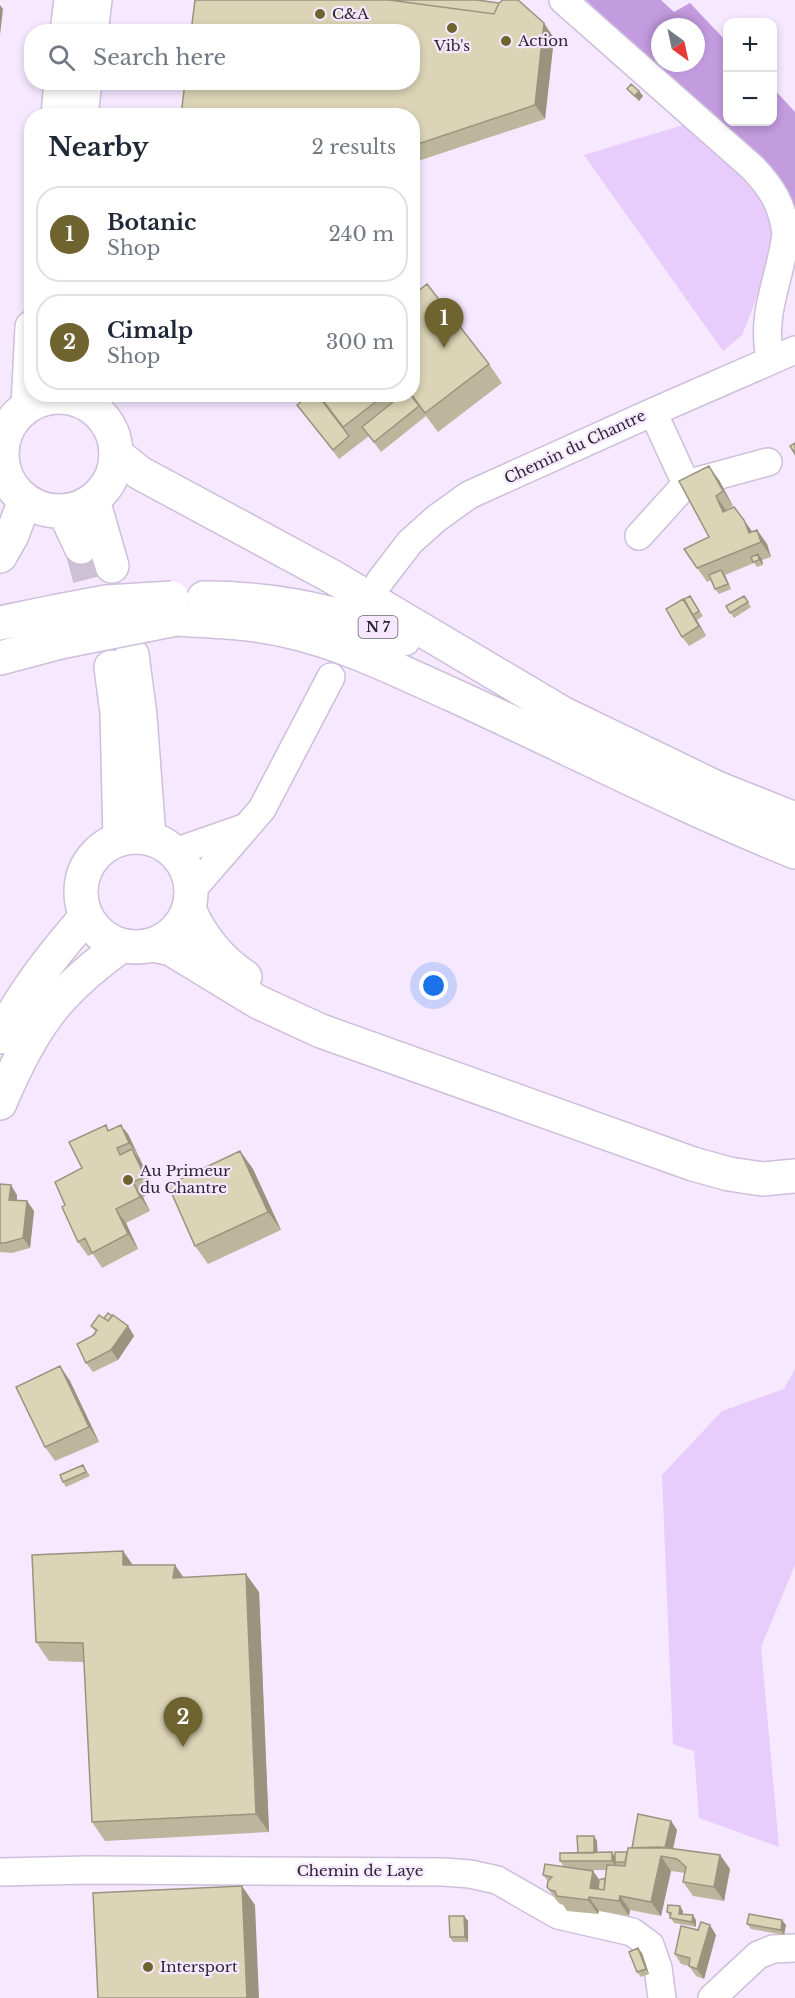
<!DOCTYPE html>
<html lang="en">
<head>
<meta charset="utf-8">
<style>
  :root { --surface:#fff; --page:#f2f2f3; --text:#1f2937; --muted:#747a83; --line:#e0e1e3; --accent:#6f6330 }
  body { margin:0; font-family:"Libre Baskerville",serif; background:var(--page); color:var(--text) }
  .controls { position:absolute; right:18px; top:18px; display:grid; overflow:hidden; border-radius:12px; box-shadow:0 3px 9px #0003 }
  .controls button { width:54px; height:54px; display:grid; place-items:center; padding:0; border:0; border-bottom:2px solid var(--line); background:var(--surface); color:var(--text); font:30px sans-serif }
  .compass { position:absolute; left:651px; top:18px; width:54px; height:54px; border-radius:50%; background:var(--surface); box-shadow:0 3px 9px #0003; rotate:147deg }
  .you { position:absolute; left:434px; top:986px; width:21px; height:21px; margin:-15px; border:4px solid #fff; border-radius:50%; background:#1a73e8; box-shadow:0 0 0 9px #1a73e833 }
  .badge { display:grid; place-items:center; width:39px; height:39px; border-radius:50%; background:var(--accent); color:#fff; font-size:20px; font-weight:700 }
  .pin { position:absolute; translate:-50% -50px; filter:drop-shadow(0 2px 3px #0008) }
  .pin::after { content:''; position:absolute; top:32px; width:21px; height:18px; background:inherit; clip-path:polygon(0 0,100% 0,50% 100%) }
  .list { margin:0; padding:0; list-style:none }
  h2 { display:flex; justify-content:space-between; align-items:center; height:78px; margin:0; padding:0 24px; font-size:26px }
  h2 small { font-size:20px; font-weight:400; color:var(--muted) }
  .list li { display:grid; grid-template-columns:39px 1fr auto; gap:18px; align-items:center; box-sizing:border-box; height:96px; margin:0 12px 12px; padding:0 12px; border:2px solid var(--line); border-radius:24px }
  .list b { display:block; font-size:22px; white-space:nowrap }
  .list p { margin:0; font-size:20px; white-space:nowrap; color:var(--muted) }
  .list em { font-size:20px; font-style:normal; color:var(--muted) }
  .icon { flex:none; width:33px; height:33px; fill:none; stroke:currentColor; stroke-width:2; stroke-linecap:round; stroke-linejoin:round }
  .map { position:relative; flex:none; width:795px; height:1998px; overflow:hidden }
  .search { position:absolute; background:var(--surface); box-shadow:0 3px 9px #0003; left:24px; top:24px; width:396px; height:66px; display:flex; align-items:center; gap:15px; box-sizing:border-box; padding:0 21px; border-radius:24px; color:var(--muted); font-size:22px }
  .panel { position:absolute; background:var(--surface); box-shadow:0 3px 9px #0003; left:24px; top:108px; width:396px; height:294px; border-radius:24px }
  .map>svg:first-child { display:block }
</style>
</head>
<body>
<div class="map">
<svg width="795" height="1998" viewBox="0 0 795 1998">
  <rect width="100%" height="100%" fill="#f5e8ff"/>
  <!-- green -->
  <path fill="#e8ccfc" d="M683,125L752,187L768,206L772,226V243L754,305L742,335L723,351L584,155Z
    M795,1369V1565L761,1647L779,1847L699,1818L694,1751L673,1744L662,1475L722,1411L784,1389Z"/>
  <!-- forest -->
  <path fill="#c39bdf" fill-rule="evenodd" d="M586,0H661L674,12L690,3L727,42L728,122H772L773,88L795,112V214L781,182ZM660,27H696V63H660Z"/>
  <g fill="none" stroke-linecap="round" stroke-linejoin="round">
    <!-- major-tunnel -->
    <path stroke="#cdc1d6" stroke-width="33" stroke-dasharray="33 16" stroke-linecap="butt" d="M81,547L103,632"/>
    <defs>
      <path id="minor" d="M563,0L753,168C772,188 783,206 786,234C781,277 759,317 771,360
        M653,412L686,484
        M0,445L3,444
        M0,480L9,482
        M639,536L686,484L768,462
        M380,581L410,542L437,518L469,495L653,412L795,350
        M175,852L241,829
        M192,890L262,809L331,677
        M0,1872L89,1870L444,1872L470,1874L497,1880L558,1915L632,1932L650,1945L658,1968L662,1998
        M712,1998L758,1955L773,1949L795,1948"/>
      <path id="major" d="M67,32L71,0
        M91,32L95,0
        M58,116L61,82
        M81,116L85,82
        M2 454a57 57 0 1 1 114 0a57 57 0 1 1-114 0Z
        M28,406L32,327
        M93,500L112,566
        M64,511L81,547
        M132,655L140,716L149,838
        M111,667L117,713L120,839
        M81 892a55 55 0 1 1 110 0a55 55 0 1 1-110 0Z
        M0,1037C23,993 53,954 86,917
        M0,1103C15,1067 34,1027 61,998C78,979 100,961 121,946"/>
      <path id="highway" d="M116,454L140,473L331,576L562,713L717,788L795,819
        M0,556L12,535L25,500
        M204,598C274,598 340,611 404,639
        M176,619C213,621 251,622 288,631C346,644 399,671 453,695C567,747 679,805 795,852
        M0,623L53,612
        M0,658L60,642
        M189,909C201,937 220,960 245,977
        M153,945L171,949L258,1002L321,1031L693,1164L729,1174L762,1179L795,1176"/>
    </defs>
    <!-- minor casing -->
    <use href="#minor" stroke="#cebfda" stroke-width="30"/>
    <!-- major casing -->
    <use href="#major" stroke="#cebfda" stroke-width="36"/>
    <!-- highway casing -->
    <use href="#highway" stroke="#cebfda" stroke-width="36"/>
    <!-- minor -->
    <use href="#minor" stroke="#fff" stroke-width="27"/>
    <!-- major -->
    <use href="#major" stroke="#fff" stroke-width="33"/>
    <!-- highway -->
    <use href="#highway" stroke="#fff" stroke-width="33"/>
    <defs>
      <path id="highway-bridge" d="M53,612L106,602L172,598
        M60,642L176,619"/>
    </defs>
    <!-- highway-bridge casing -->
    <use href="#highway-bridge" stroke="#cebfda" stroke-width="36" stroke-linecap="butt"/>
    <!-- highway-bridge -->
    <use href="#highway-bridge" stroke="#fff" stroke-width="33"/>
  </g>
  <!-- wall -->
  <path fill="#bdb69d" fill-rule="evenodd" d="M554,38L545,119L412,163V116Z
    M627,89L639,91L643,96L639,101L631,94Z
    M412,266L420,277L412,283Z
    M489,364L502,383L438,432L426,416L381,452L369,436L339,459L297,405L310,394H412Z
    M719,480L733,506L726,510L752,532L757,530L767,544L771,557L762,560L763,565L757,567L754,563L725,575L731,589L719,594L715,589L711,580L707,582L684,549L709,537Z
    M690,596L703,616L697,620L706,636L689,646L682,637Z
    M744,596L751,607L734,618L726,606Z
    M124,1129L128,1134L155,1191L143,1197L150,1211L126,1223L138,1249L102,1268L93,1254L88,1256L78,1242L65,1205L82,1168L110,1130Z
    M240,1151L253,1169L281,1230L208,1264L195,1246Z
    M0,1184L17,1195V1201H27L34,1211L30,1248L12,1253L0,1252Z
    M104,1318L128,1326L134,1336L118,1360L93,1372L86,1363L92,1336L95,1331L91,1326Z
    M60,1366L70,1381L99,1442L55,1461L45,1447Z
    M83,1465L90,1476L66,1487L63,1482Z
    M123,1551L133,1565L184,1577L259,1592L269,1832L105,1841L92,1822L84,1662L49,1661L36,1642Z
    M671,1821L677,1830L673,1849L720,1855L730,1869L724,1901L693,1896L683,1882L685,1873L671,1871L661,1916L630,1910L629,1916L599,1911L598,1914L567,1911L563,1905L560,1904L557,1901L547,1887L548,1881L543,1875L564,1867L560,1861L578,1853L597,1841V1853L612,1852L615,1857L627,1852L632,1848ZM589,1870H606L605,1878L599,1880L593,1871Z
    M683,1911V1914L696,1920V1927L674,1923L667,1912Z
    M464,1916L468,1921V1942H453L450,1937Z
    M747,1924L786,1925L784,1935L751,1929Z
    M716,1935L704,1979L696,1976L689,1966L681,1964L675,1954Z
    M642,1953L649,1974L641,1977L637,1972Z"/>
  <!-- shaded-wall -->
  <path fill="#9a947f" d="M0,5L3,9L0,35Z
    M544,23L554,38L545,119L535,105Z
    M639,91L643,96L639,101L635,96Z
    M709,466L719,480L733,506L723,491Z
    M716,496L726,510L723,512Z
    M744,520L754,534L749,533Z
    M757,530L767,544L771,557L761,542Z
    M758,554L762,559L763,565L759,560Z
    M721,570L725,575L731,589L728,584Z
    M683,599L697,620L706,636L699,626Z
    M121,1125L127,1134L124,1129L128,1134L155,1191L145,1177L132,1149L139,1159L136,1152L129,1143Z
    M240,1151L253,1169L281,1230L268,1212Z
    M133,1182L143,1197L150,1211L140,1197Z
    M11,1185L17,1195L16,1210L9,1200Z
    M27,1201L34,1211L30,1248L23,1238Z
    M116,1209L126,1223L138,1249L128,1234Z
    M128,1326L134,1336L118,1360L111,1350Z
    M60,1366L70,1381L99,1442L89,1427Z
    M123,1551L136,1570L123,1565Z
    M175,1565L188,1584L173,1578Z
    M246,1574L259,1592L269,1832L256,1814Z
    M671,1821L677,1830L671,1858L664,1852Z
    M594,1836L597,1841L598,1861L594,1858Z
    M612,1852L618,1862H615L619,1867V1870L612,1861Z
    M720,1855L730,1869L724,1901L714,1887Z
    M661,1856L671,1871L661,1916L651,1902Z
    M593,1871L603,1885L601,1898L590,1888Z
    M242,1886L255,1905L259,1998H247Z
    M620,1896L630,1910L629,1916L619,1901Z
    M589,1897L599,1911L598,1914L588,1900Z
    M680,1906L683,1911L682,1919L679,1914Z
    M693,1915L696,1920V1927L692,1922Z
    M464,1916L468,1921V1942L465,1937Z
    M782,1920L786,1925L784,1935L781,1930Z
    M710,1925L716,1935L704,1979L697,1969Z
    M638,1948L642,1953L649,1974L646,1969Z"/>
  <!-- building -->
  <path fill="#dcd4b6" stroke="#9a947f" stroke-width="1.5" d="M195,0H389L494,14L499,3L503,0H518L544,23L535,105L412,146V116H181L185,82H412V32H191Z
    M389,0H477L499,3L494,14Z
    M631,84L639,91L635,96L627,89Z
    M427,284L489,364L425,413L411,394H412V293L414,294Z
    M310,394H317L349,436L333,450L297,405Z
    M318,394H386L343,427Z
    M403,394H410L419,406L374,442L362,427Z
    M795,443V454L790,446Z
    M709,466L723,491L716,496L723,512L734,507L744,520L749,533L757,530L761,542L697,568L684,549L709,537L679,481Z
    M758,554L759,560L753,562L751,557Z
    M721,570L728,584L715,589L709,575Z
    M690,596L699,611L693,615L684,599Z
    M744,596L748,602L730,613L726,606Z
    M683,599L699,626L682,637L666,609Z
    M106,1125L108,1131L121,1125L129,1143L117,1148L120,1155L132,1149L145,1177L133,1182L140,1197L116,1209L128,1234L92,1253L85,1238L78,1242L62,1207L65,1205L55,1182L82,1168L69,1142Z
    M240,1151L268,1212L195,1246L168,1185Z
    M0,1184L11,1185L9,1200L27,1201L23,1238L5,1243H0Z
    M108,1313L112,1316L108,1321L104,1318Z
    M99,1315L108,1321L113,1315L128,1326L111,1350L86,1363L77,1344L94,1335L97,1330L91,1326Z
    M60,1366L89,1427L45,1447L16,1387Z
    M83,1465L86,1472L63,1482L60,1475Z
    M123,1551V1565H175L173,1578L246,1574L256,1814L92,1822L83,1643L36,1642L32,1555Z
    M638,1814L671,1821L665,1848H632Z
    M577,1836H594V1853H578Z
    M660,1847L720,1855L714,1887L683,1882L686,1867L677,1859L661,1856L651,1902L620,1896L619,1901L589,1897L588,1900L557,1896L555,1891L550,1890L547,1887L548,1881L552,1877L543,1875L545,1864L593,1871L590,1888L604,1890L607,1865L625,1866L628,1848Z
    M612,1852V1861H560V1853Z
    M615,1852H627L625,1862H615Z
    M605,1878L604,1890L598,1889L599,1880Z
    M242,1886L247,1998H98L93,1893Z
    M668,1905L680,1906L679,1914L693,1915L692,1922L670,1918L671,1913L667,1912Z
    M749,1914L782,1920L781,1930L747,1924Z
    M449,1916H464L465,1937H450Z
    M701,1922L710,1925L697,1969L689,1966L690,1958L675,1954L681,1926L698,1930Z
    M638,1948L646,1969L637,1972L629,1952Z"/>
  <!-- markers -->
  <g fill="#6f6330" stroke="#f5e8ff" stroke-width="2">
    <circle cx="320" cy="14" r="6"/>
    <circle cx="452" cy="28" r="6"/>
    <circle cx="506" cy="41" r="6"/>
    <circle cx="128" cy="1180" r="6"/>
    <circle cx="148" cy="1967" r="6"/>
  </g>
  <g text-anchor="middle" stroke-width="4.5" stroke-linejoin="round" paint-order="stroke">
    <!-- shield labels -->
    <rect fill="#f5e8ff" stroke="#69616f" stroke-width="1.5" x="358.5" y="616" width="39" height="22" rx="4.5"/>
    <g font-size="14" font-weight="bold" fill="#2d2731">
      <text x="378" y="632">N 7</text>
    </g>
    <!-- poi labels -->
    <g font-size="15" fill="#2d2731" stroke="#f5e8ff" text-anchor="start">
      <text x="332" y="19">C&amp;A</text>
      <text x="518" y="46">Action</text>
      <text x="452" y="51" text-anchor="middle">Vib's</text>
      <text x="140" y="1176">Au Primeur<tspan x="140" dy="17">du Chantre</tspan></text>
      <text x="160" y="1972">Intersport</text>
    </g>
    <!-- street labels -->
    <g font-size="15" fill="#2d2731" stroke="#f5e8ff">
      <text transform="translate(575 447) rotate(-25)" y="5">Chemin du Chantre</text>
      <text x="360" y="1876">Chemin de Laye</text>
    </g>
  </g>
</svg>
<div class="controls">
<button>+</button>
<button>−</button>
</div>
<svg class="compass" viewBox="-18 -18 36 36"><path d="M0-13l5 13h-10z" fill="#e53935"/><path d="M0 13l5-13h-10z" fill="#747a83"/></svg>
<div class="you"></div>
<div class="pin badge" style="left:444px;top:348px">1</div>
<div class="pin badge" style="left:183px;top:1747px">2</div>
<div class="search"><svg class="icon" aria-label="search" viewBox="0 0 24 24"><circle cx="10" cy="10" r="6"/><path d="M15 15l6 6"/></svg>Search here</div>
<section class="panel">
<h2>Nearby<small>2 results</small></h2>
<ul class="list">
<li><span class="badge">1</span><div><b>Botanic</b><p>Shop</p></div><em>240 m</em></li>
<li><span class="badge">2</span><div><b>Cimalp</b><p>Shop</p></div><em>300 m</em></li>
</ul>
</section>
</div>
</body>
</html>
